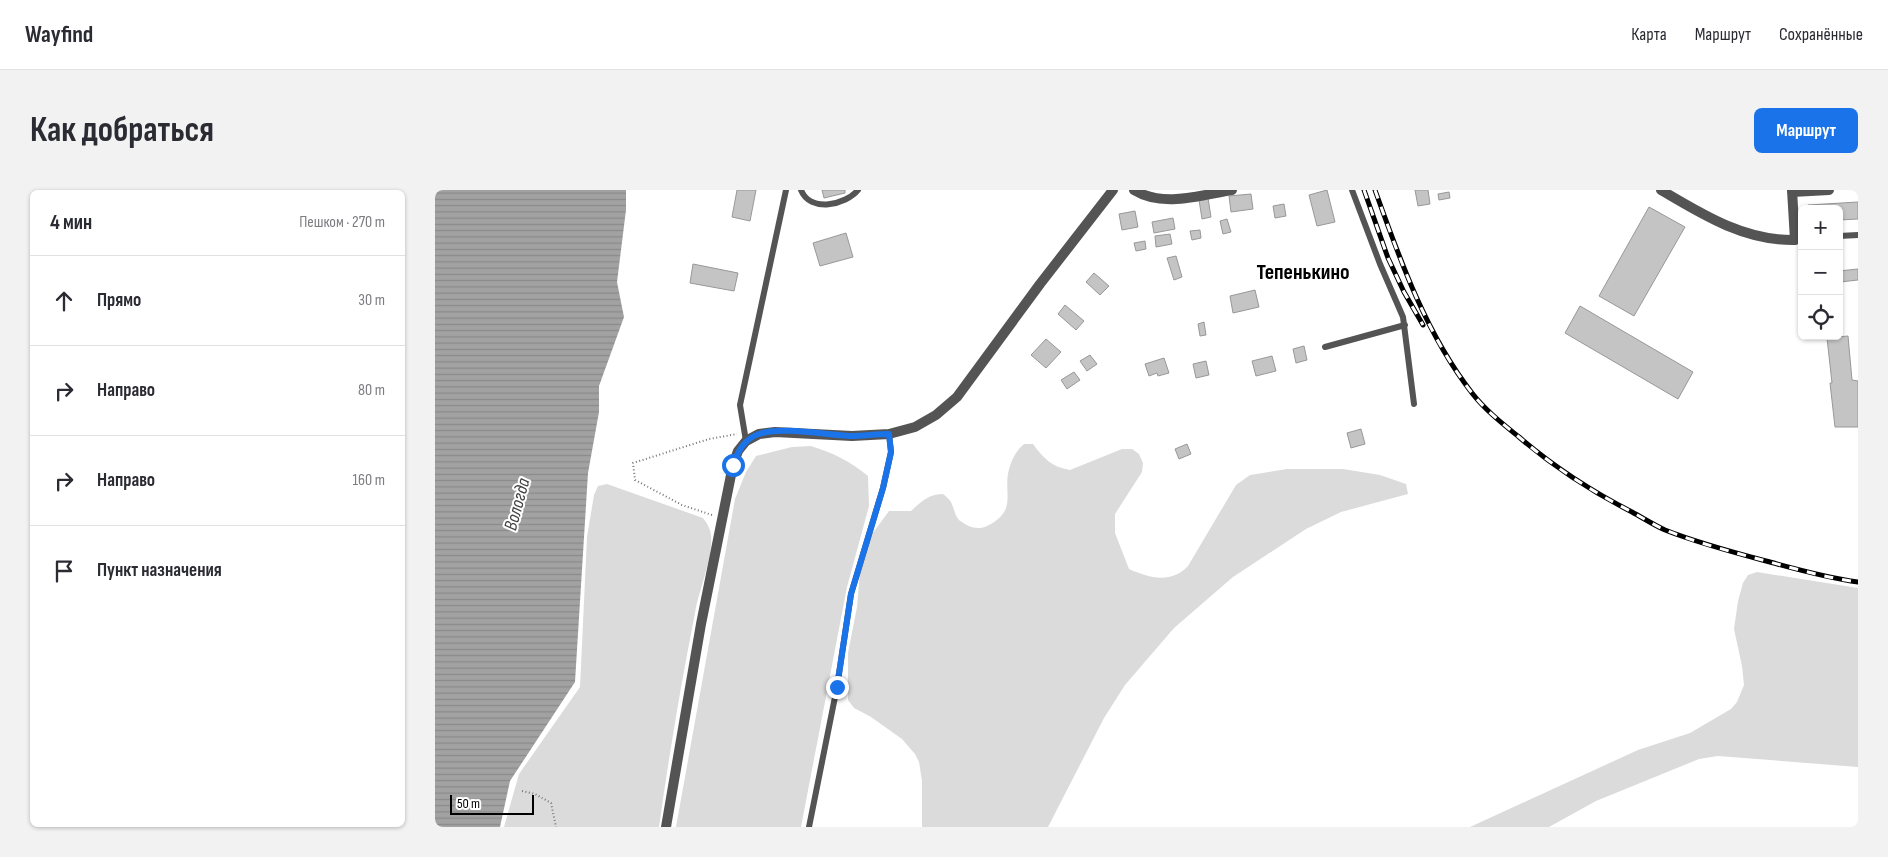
<!DOCTYPE html>
<html lang="ru">
<head>
<meta charset="utf-8">
<style>
  :root { --surface:#fff; --page:#f2f2f3; --text:#2b2b33; --muted:#7c7c81; --line:#e1e1e2; --accent:#1a73e8 }
  body { margin:0; font-family:"Sofia Sans Condensed",sans-serif; background:var(--page); color:var(--text) }
  .controls { position:absolute; right:15px; top:15px; display:grid; overflow:hidden; border-radius:8px; box-shadow:0 1px 4px #0004 }
  .controls button { width:45px; height:45px; display:grid; place-items:center; padding:0; border:0; border-bottom:1px solid var(--line); background:var(--surface); color:var(--text); font:25px sans-serif }
  .scale { position:absolute; left:15px; bottom:12px; width:84px; box-sizing:border-box; padding-left:5px; border:2px solid #000; border-top:0; font-size:14px; line-height:18px; white-space:nowrap; color:#000; -webkit-text-stroke:4px #fff; paint-order:stroke }
  .stop { position:absolute; width:15px; height:15px; margin:-11px; border:4px solid #1a73e8; border-radius:50%; background:#fff }
  .stop.end { background:#1a73e8; border-color:#fff; box-shadow:0 1px 5px #0008 }
  .list { margin:0; padding:0; list-style:none }
  h2 { display:flex; justify-content:space-between; align-items:center; height:65px; margin:0; padding:0 20px; font-size:21px }
  h2 small { font-size:16px; font-weight:400; color:var(--muted) }
  .list li { display:grid; grid-template-columns:32px 1fr auto; gap:15px; align-items:center; box-sizing:border-box; height:90px; padding:0 20px; border-top:1px solid var(--line) }
  .list b { display:block; font-size:19px; white-space:nowrap }
  .list em { font-size:16px; font-style:normal; color:var(--muted) }
  .icon { flex:none; width:28px; height:28px; fill:none; stroke:currentColor; stroke-width:2; stroke-linecap:round; stroke-linejoin:round }
  .map { position:relative; flex:none; width:1423px; height:637px; overflow:hidden; border-radius:8px }
  header { display:flex; align-items:center; gap:30px; box-sizing:border-box; height:70px; padding:0 25px; background:var(--surface); border-bottom:1px solid var(--line) }
  header strong { font-size:24px }
  nav { display:flex; gap:28px; margin-inline-start:auto; font-size:18px }
  .intro { display:flex; align-items:center; justify-content:space-between; box-sizing:border-box; height:120px; padding:0 30px }
  h1 { margin:0; font-size:35px }
  .button { padding:12px 22px; border-radius:8px; background:var(--accent); color:#fff; font-size:18px; font-weight:700 }
  main { display:flex; gap:30px; padding:0 30px }
  aside { flex:1; background:var(--surface); border-radius:8px; box-shadow:0 1px 4px #0004 }
  .map>svg:first-child { display:block }
</style>
</head>
<body>
<header>
<strong>Wayfind</strong>
<nav><a>Карта</a><a>Маршрут</a><a>Сохранённые</a></nav>
</header>
<div class="intro"><h1>Как добраться</h1><a class="button">Маршрут</a></div>
<main>
<aside>
<h2>4 мин<small>Пешком · 270 m</small></h2>
<ul class="list">
<li><svg class="icon" aria-label="ahead" viewBox="0 0 24 24"><path d="M12 20V5M6 11l6-6 6 6"/></svg><div><b>Прямо</b></div><em>30 m</em></li>
<li><svg class="icon" aria-label="right" viewBox="0 0 24 24"><path d="M7 20v-9h11M14 6l5 5-5 5"/></svg><div><b>Направо</b></div><em>80 m</em></li>
<li><svg class="icon" aria-label="right" viewBox="0 0 24 24"><path d="M7 20v-9h11M14 6l5 5-5 5"/></svg><div><b>Направо</b></div><em>160 m</em></li>
<li><svg class="icon" aria-label="arrive" viewBox="0 0 24 24"><path d="M6 21V4h12l-3 4 3 4H6"/></svg><div><b>Пункт назначения</b></div></li>
</ul>
</aside>
<div class="map">
<svg width="1423" height="637" viewBox="0 0 1423 637">
  <defs>
    <pattern id="water-rules" width="6" height="5" patternUnits="userSpaceOnUse" patternTransform="scale(1.25)"><rect width="6" height="5" fill="#a2a2a2"/><path d="M0 2.5h6" fill="none" stroke="#8a8a8a"/></pattern>
  </defs>
  <rect width="100%" height="100%" fill="#fff"/>
  <!-- green -->
  <path fill="#dbdbdb" d="M589,254H598C608,268 617,277 635,280L687,259H697L704,264L708,273L707,282L680,324V343L694,379C714,388 736,394 753,376L801,295L815,285L852,279H908L945,285L971,294L973,304L906,322L871,339L798,387L739,438L690,495L669,528L613,637H487V591L484,572L480,564L467,549L436,527L419,518L413,510V463L422,417L425,380L437,344L454,321H476C487,311 494,304 508,304C511,306 514,309 516,312C519,318 520,326 524,330C532,336 542,341 552,336C585,320 566,301 575,276C578,267 582,260 589,254Z
    M376,256C398,263 415,271 433,286L434,316L412,397L366,637H241L300,309L311,282L321,266L357,257Z
    M172,294L268,328C272,333 275,338 276,345C278,369 264,399 260,423C246,494 234,565 224,637H69L84,584L145,497L152,347L159,305L163,296Z
    M1322,382L1423,398V577L1283,566L1264,569L1161,611L1114,637H1035L1203,560L1255,543L1296,519L1302,512L1309,495L1307,476L1299,439L1303,411L1308,393L1313,385Z"/>
  <!-- water -->
  <path fill="url(#water-rules)" d="M0,0H191V20L182,92L189,127L164,196V222L153,283L140,492L75,591L65,637H0Z"/>
  <!-- building -->
  <path fill="#c4c4c4" stroke="#989898" d="M302,0H321L315,31L297,27Z
    M387,0H410V3L389,8Z
    M892,0L900,32L882,36L874,5Z
    M980,0H993L995,14L983,16Z
    M1014,2L1015,8L1004,10L1003,4Z
    M816,4L818,19L796,22L794,6Z
    M773,8L776,27L767,29L764,10Z
    M1423,12V29L1404,30V19H1374L1373,15Z
    M849,14L851,26L840,28L838,16Z
    M1214,17L1250,37L1199,126L1164,106Z
    M700,21L703,37L687,40L684,24Z
    M738,28L740,39L719,43L717,32Z
    M792,29L796,42L788,44L785,31Z
    M765,40L766,48L757,50L755,41Z
    M411,43L418,67L385,76L378,53Z
    M735,44L737,54L721,57L720,46Z
    M710,51L711,59L701,61L699,53Z
    M741,66L747,87L739,90L732,68Z
    M258,74L303,83L299,101L255,93Z
    M1423,79V90L1405,92L1404,81Z
    M659,83L674,96L665,105L651,92Z
    M820,100L824,117L798,123L795,106Z
    M630,115L649,131L641,140L623,124Z
    M1145,116L1258,182L1243,209L1130,143Z
    M769,132L771,145L765,146L763,134Z
    M1413,146L1417,190L1423,191V237H1400L1395,193H1397L1392,148Z
    M611,149L626,162L611,178L596,165Z
    M869,156L872,170L861,173L858,159Z
    M655,165L662,174L652,181L645,171Z
    M837,166L841,181L821,186L817,171Z
    M729,168L734,183L723,186L722,183L714,186L710,174Z
    M771,171L774,185L761,188L758,174Z
    M639,182L645,190L632,199L626,190Z
    M926,239L930,254L916,258L912,243Z
    M752,254L756,264L744,269L740,259Z"/>
  <g fill="none" stroke-linecap="round" stroke-linejoin="round">
    <!-- path -->
    <path stroke="#767676" stroke-width="2" stroke-dasharray="1 2.5" stroke-linecap="butt" d="M277,325L247,315L200,290L198,273L274,249L302,244
      M87,601L100,604L116,613L121,637"/>
    <!-- service -->
    <path stroke="#545454" stroke-width="6" d="M366,0C375,23 411,15 423,0
      M917,0L945,74L968,127L979,214
      M1404,46L1423,45
      M890,157L970,135
      M311,251L305,215L351,0
      M374,637L402,497L416,404L448,298L456,262L454,244"/>
    <!-- minor -->
    <path stroke="#545454" stroke-width="10" d="M699,0C728,18 766,5 797,0
      M1226,0C1268,25 1310,51 1360,50L1357,0
      M1357,2L1394,0
      M231,637L266,434L298,275L303,261L311,251L324,244L340,242L417,246L454,244L480,237L501,225L522,207L605,94L678,0"/>
    <defs>
      <path id="rail" d="M929,0L953,68L969,102L988,135
        M940,0C965,70 991,144 1037,203C1050,220 1068,234 1084,247C1119,277 1156,301 1197,322C1208,328 1219,335 1230,340C1263,353 1297,362 1331,371C1361,379 1392,388 1423,392"/>
    </defs>
    <!-- rail casing -->
    <use href="#rail" stroke="#000" stroke-width="5"/>
    <!-- rail -->
    <use href="#rail" stroke="#fff" stroke-width="3" stroke-dasharray="9" stroke-linecap="butt"/>
  </g>
  <g fill="none" stroke-linecap="round" stroke-linejoin="round">
    <!-- route -->
    <path stroke="#1a73e8" stroke-width="6" d="M298,275C303,261 309,249 324,244C347,236 391,245 416,246C428,246 441,244 454,244L456,262L448,298L416,404L402,497"/>
  </g>
  <g text-anchor="middle" stroke-width="4" stroke-linejoin="round" paint-order="stroke">
    <!-- water labels -->
    <g font-size="19" font-style="italic" fill="#434343" stroke="#fff">
      <text transform="translate(81 314) rotate(-75)" y="7">Вологда</text>
    </g>
    <!-- district labels -->
    <g font-size="22" font-weight="bold" fill="#000" stroke="#fff">
      <text x="868" y="89">Тепенькино</text>
    </g>
  </g>
</svg>
<div class="controls">
<button>+</button>
<button>−</button>
<button><svg class="icon" aria-label="locate" viewBox="0 0 24 24"><circle cx="12" cy="12" r="6"/><path d="M12 2v4M12 18v4M2 12h4M18 12h4"/></svg></button>
</div>
<div class="scale">50 m</div>
<div class="stop" style="left:298px;top:275px"></div>
<div class="stop end" style="left:402px;top:497px"></div>
</div>
</main>
</body>
</html>
